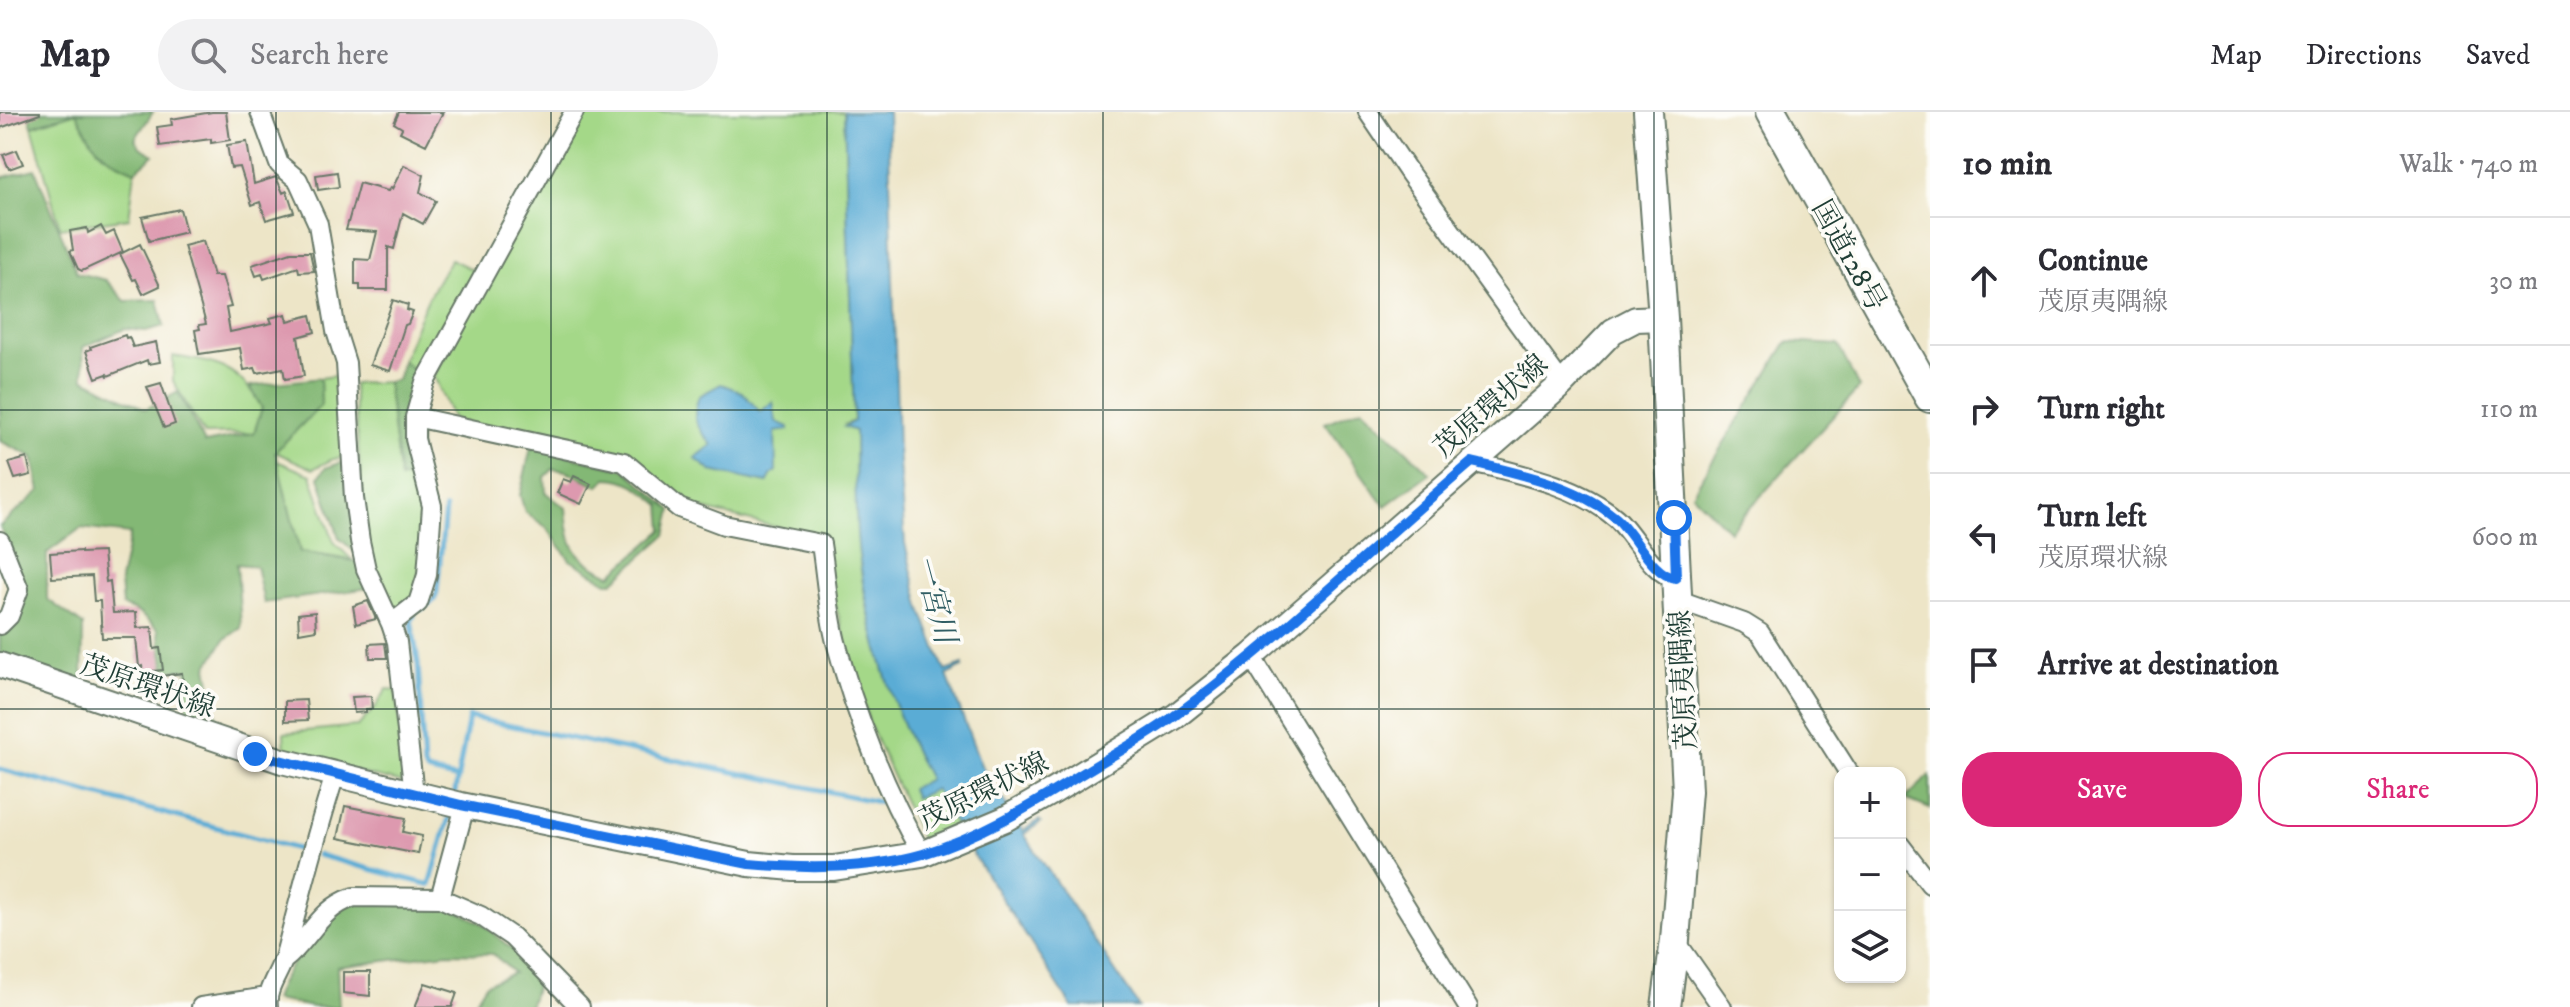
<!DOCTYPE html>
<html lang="en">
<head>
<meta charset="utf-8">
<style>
  :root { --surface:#fff; --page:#f2f2f3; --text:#2b2b33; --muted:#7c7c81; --line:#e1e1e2; --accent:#db2777 }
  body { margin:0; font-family:"IM FELL DW Pica","Noto Serif JP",serif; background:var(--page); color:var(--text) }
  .controls { position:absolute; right:24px; bottom:24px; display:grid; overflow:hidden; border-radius:16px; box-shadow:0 2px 6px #0004 }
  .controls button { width:72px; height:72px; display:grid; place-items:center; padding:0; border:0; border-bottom:2px solid var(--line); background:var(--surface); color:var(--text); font:40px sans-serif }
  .stop { position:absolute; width:24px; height:24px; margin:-18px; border:6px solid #1a73e8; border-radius:50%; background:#fff }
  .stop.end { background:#1a73e8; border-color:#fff; box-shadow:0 2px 8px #0008 }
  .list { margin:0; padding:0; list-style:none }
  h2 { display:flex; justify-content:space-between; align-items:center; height:104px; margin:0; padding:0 32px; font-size:34px }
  h2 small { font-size:26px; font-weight:400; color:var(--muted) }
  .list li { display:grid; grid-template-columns:52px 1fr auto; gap:24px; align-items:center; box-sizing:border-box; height:128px; padding:0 32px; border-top:2px solid var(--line) }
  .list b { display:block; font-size:30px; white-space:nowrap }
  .list p { margin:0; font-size:26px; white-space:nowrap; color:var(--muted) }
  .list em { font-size:26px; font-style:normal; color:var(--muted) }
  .actions { display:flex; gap:16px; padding:24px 32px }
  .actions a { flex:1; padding:18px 0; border:2px solid var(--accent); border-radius:32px; text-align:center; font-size:28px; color:var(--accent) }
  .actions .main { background:var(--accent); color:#fff }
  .icon { flex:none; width:44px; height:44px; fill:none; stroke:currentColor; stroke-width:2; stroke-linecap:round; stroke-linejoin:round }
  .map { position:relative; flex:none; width:1930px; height:895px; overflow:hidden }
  header { display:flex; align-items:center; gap:48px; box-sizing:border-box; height:112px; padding:0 40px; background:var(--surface); border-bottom:2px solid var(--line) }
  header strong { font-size:38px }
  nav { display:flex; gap:44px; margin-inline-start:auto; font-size:28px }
  .search { width:560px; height:72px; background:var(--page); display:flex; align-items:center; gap:20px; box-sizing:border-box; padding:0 28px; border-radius:44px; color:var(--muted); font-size:30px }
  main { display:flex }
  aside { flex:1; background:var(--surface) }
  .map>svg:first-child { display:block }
</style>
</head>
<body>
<header>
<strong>Map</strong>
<div class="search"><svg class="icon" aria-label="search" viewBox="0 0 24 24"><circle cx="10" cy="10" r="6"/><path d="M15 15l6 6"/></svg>Search here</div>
<nav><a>Map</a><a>Directions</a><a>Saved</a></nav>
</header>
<main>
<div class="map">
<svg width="1930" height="895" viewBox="0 0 1930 895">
  <rect width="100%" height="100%" fill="#fdfcf7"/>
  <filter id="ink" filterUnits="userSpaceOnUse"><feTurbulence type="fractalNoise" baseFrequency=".0125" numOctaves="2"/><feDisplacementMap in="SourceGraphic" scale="16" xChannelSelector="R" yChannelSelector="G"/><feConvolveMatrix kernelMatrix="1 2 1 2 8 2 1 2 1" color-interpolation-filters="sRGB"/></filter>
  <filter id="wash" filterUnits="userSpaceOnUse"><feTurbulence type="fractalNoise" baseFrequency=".006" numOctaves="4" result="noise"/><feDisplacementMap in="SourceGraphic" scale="32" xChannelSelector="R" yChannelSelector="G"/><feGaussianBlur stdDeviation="1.8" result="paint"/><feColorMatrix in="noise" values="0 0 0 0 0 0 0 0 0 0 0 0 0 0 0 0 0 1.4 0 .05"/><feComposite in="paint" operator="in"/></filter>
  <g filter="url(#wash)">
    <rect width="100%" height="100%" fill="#ede5c7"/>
    <!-- green -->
    <path fill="#a4d888" stroke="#628a5e" stroke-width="2" d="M76,0C93,35 99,44 135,59L129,106L60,116L32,14Z
      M579,0H844L854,309L845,312L855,319C856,359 855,401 859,441C866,514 894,603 930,667L911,678L935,677L956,715L922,729L870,614L816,425L687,393L640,353L453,308L434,264Z
      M451,147L479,161L422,266L403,249C416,212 429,179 451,147Z
      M173,244C218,251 239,254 262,296L254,321L204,322L173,269Z
      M341,263L349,345L333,347L313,357L275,340L321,293L320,266Z
      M387,270L400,366L419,362L427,397L415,488L395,504L368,453L353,272Z
      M277,349L311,363L334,430L352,448L300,440Z
      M387,577L396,578L407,672L285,643L284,621L358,614L375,596Z"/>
    <!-- forest -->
    <path fill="#83b874" stroke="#517a54" stroke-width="2" fill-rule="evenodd" d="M28,0H153L135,27L140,35L154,43L135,59C99,44 93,35 76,0L32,14Z
      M35,57L77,161L106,168L125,189L158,188L164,214L146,219L125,217L83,235L84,267L146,297L178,280L205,331L254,321L262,296L250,274L320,266L321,293L275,340L300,440L361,450L370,476L264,491L256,454L237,452L241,516L225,527L207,555L217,607L214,618L187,609V558H165L158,517L136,499L122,494L120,468L130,422L81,416L47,441V487L83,513L82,572L0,544V522L14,506L23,471L0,414L40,379L33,345L0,329V66Z
      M1787,230L1838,233L1859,276L1729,419L1692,382Z
      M403,249L422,266L419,362L400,367L387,270L397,268Z
      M1362,296L1430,361L1385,394L1325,311Z
      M531,335L624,357L672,398L666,423L613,470H607L570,448L547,416L525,400L520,383ZM553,357L567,359L599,374L607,366C630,366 644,379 661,393L663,418L611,463C574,447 569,435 566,396L546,381L545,365Z
      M343,350L346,352L358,443L339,426L319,365L325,356Z
      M1930,663V697L1905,687Z
      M439,790L480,810L540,861L529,895H483L476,888L486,872L514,861L493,842L447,841L337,855L339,895H313L274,888C286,849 318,820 346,791Z"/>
    <!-- water -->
    <path fill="#5aacd5" stroke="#3c7484" stroke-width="2" d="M844,0H888L898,336L905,431L920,494L945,559L963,553V555L947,563L981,653L1023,719L1039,708L1041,710L1024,722L1139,895H1072L971,739L935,677L915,686L911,677L929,667C892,600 869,519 859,443C854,403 856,360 855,319L844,315L854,309Z
      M721,272L742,280L760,300L773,290L776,310L789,315V318L775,320L776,360L772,362L767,371L711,359L695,346L712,333C697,313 690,309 699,284Z"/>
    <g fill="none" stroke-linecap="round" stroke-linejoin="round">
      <!-- stream -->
      <path stroke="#5aacd5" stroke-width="5" d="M422,497L434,488L437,480L445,397
        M414,504L411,507L418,551L424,655L427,659L458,667
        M0,657L308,740
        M454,685L469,605L883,691
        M318,743L430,773L451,698"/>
    </g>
    <g id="blocks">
      <!-- building -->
      <path fill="#dd99af" d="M0,0H40V2L0,16Z
        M212,0H226L230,28L211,31V27L160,34L157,15L172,13L171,7Z
        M399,0H443L426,33L400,20L402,16L394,11Z
        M247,30L254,72L276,65L283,81L287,79L294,100L266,108L260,90L252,93L240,55L231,56L227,33Z
        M17,38L23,52L9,57L3,43Z
        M404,53L424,63L420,80L436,89L423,112L403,101L394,137L388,135V178H360V173H355V147L370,148L377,120L346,118L359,71L388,79L390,76L392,77Z
        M337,60L339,75L318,78L316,63Z
        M180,97L186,120L149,129L142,105Z
        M101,114L106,123L114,119L123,140L82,159L78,157L70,139L73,138L70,119L87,116L88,121Z
        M203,129L213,164H222L231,195L226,196L230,220L272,211L270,206L286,202L288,209L311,203L315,220L298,225L304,264L285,267L283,256L257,261L255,256L244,258L240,236L199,242L195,218L200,217L199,213L206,212L184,134Z
        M140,132L160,174L143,182L136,167L133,168L120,142Z
        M291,140H310L314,159L299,160L298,155L264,167L262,162L256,164L252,153Z
        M393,188L408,193L407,198L413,200L408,212L405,213L390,259L370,253Z
        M125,223L126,226L129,225L133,235L156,230L160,250L148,252L147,248L108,264L107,262L96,266L86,239L91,237L90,235Z
        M161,271L175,312L164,316L147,275Z
        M27,346L31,363L15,367L9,351Z
        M574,364L591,372L581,392L557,381L563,367L571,370Z
        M81,439V441L103,440L106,470L110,469L113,501L136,500L137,516L152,515L154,537L160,536L163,558L143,560L142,554L139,555L136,526H102L100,489H94L92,464L52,466L50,441Z
        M368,489L376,507L356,512L353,494Z
        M315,500L316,518L299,521L298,502Z
        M385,531L387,546H370L369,532Z
        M182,561L184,577L156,582L154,565Z
        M371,584L372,597H366V600L354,601L352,585Z
        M306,588L308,608L285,609V589Z
        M345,694L406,706L403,720L422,724L418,742L338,726Z
        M343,860H370V884L343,881Z
        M425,871L457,881L452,895H415Z"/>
    </g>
  </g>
  <g filter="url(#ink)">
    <use href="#blocks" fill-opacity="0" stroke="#677867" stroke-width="2"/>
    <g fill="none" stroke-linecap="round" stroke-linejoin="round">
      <defs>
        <path id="minor" d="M260,0L279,52L298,68L318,112L336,219L346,251L354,386L360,429L366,457L391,512L397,530L414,682
          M1368,0L1410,62L1562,272
          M415,305L624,350L679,396L724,413L821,432C826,464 828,499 836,530C854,599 886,681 922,742
          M1472,350C1520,362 1577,373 1616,406C1633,421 1654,465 1676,466
          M0,429L19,477L9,504L0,513
          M1679,488L1744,511L1760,521L1849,661
          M391,512L418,491L427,463L432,394L415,327V305L425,270L574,0
          M1251,544L1468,895
          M1900,733L1930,772
          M440,786L465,694
          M1675,828L1722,895
          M284,848C311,827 318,797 354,785L440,786L481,804L512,825L580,895
          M201,895L267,885
          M268,895C265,877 280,861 285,843C301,782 316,722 335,663"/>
        <path id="secondary" d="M0,553L282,649L461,693L749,752L793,756H834L922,742L1005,707L1054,679L1176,604L1251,544L1562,272L1613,219L1636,207L1663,206"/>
        <path id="primary" d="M1648,0L1663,206L1687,679L1675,828L1666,895"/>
        <path id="trunk" d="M1771,0L1930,285"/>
      </defs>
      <!-- minor casing -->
      <use href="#minor" stroke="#677867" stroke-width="22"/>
      <!-- secondary casing -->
      <use href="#secondary" stroke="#677867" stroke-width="28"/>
      <!-- primary casing -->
      <use href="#primary" stroke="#677867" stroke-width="32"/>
      <!-- trunk casing -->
      <use href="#trunk" stroke="#677867" stroke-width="34"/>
      <!-- minor -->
      <use href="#minor" stroke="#fff" stroke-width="18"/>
      <!-- secondary -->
      <use href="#secondary" stroke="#fff" stroke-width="24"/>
      <!-- primary -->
      <use href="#primary" stroke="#fff" stroke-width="28"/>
      <!-- trunk -->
      <use href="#trunk" stroke="#fff" stroke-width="30"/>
    </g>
  </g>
  <g fill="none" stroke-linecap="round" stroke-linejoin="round" filter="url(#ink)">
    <!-- route -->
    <path stroke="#1a73e8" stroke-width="10" d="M255,642L461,693L749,752C805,757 868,758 923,742C979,725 1031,694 1080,663C1112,643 1147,625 1177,602C1282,526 1374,433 1472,350C1520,362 1577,373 1616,406C1634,421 1653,465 1676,466L1674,406"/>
  </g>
  <!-- grid -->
  <path fill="none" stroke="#1f3d34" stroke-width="2" stroke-opacity="0.55" d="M276,0V895M551,0V895M827,0V895M1103,0V895M1379,0V895M1654,0V895M0,298H1930M0,597H1930"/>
  <g text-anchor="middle" stroke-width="7" stroke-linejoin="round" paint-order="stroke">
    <!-- street labels -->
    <g font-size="28" fill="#1f3d34" stroke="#fdfcf7">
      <text transform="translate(1850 143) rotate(61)" y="10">国道128号</text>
      <text transform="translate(1490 293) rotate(-41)" y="10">茂原環状線</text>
      <text transform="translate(1682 568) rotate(-93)" y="10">茂原夷隅線</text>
      <text transform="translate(148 573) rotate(19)" y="10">茂原環状線</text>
      <text transform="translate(983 678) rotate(-26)" y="10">茂原環状線</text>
    </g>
    <!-- water labels -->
    <g font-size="30" font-style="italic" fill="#315e64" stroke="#fdfcf7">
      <text transform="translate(935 487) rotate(75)" y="10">一宮川</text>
    </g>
  </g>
</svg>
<div class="controls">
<button>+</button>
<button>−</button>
<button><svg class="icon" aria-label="layers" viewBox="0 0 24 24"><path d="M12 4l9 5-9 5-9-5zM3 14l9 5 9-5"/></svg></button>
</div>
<div class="stop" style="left:1674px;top:406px"></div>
<div class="stop end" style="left:255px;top:642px"></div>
</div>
<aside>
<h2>10 min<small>Walk · 740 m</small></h2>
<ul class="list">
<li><svg class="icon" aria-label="ahead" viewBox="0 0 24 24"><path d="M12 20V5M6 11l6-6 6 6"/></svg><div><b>Continue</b><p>茂原夷隅線</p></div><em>30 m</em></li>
<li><svg class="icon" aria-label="right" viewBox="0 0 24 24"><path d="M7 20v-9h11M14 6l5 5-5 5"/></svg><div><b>Turn right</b></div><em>110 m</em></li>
<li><svg class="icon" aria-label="left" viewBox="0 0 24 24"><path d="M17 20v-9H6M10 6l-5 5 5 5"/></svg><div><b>Turn left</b><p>茂原環状線</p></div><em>600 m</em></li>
<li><svg class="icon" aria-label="arrive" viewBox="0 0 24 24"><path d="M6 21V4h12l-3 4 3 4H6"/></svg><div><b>Arrive at destination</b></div></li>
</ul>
<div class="actions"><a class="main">Save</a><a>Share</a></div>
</aside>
</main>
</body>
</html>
